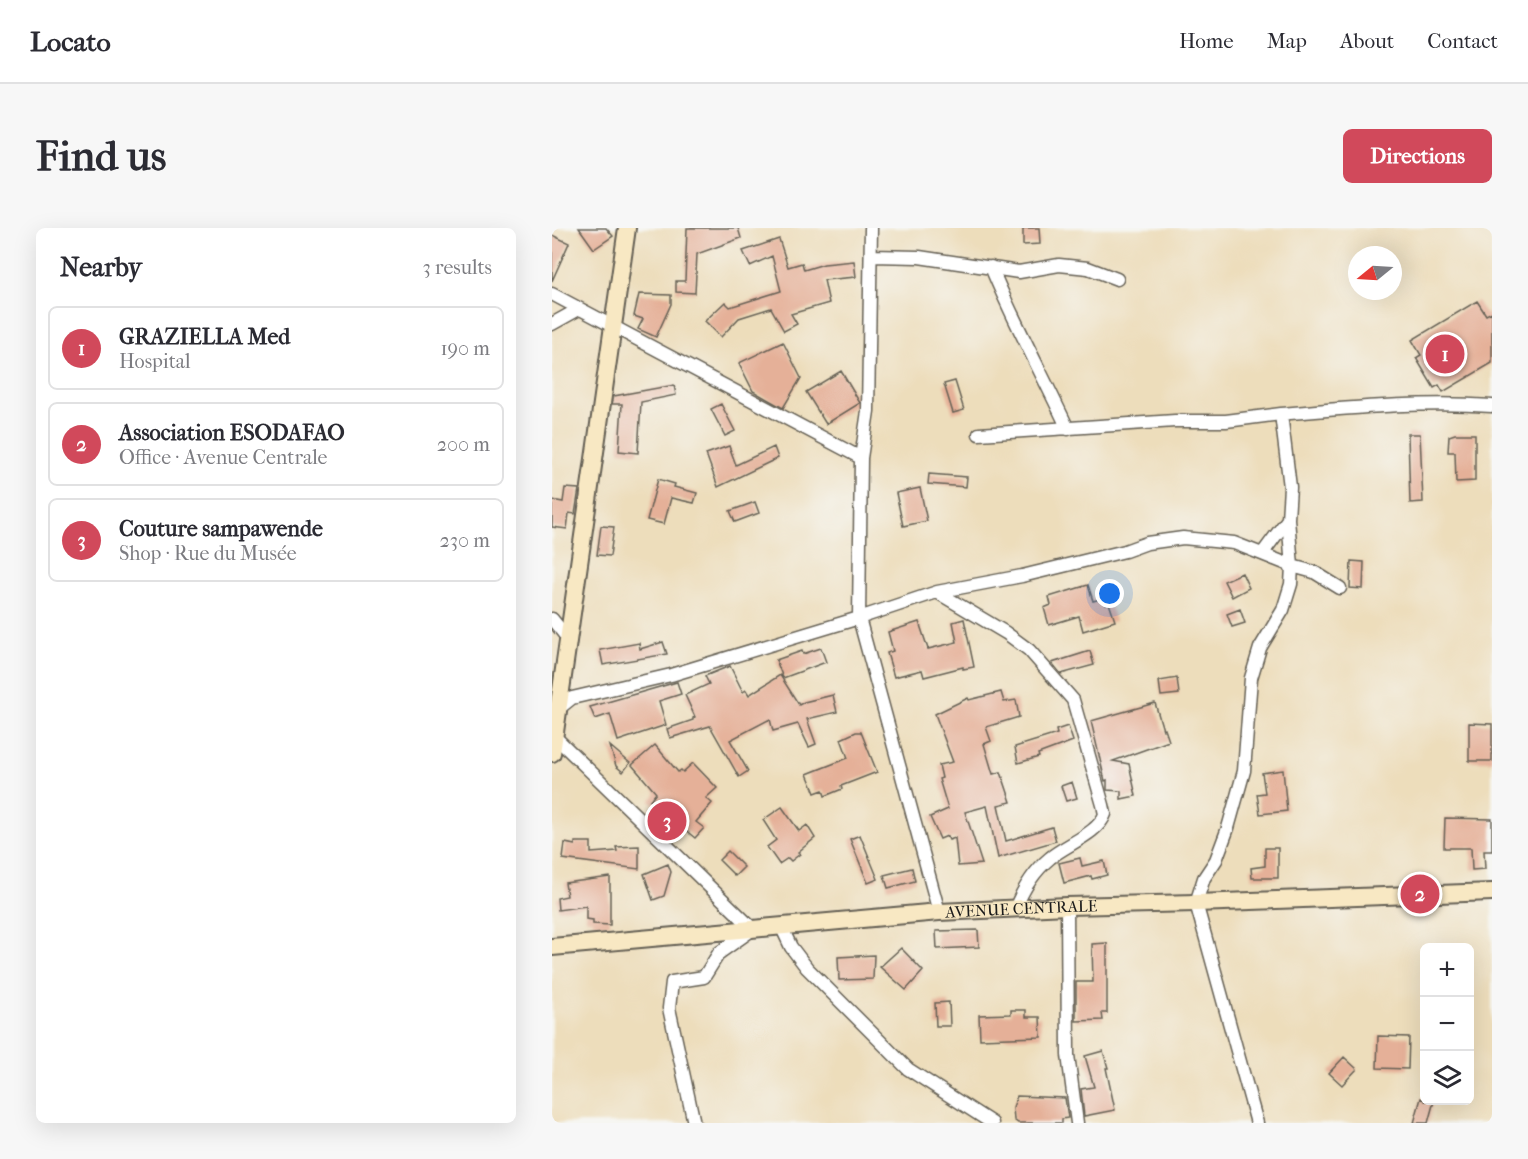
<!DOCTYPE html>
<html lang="en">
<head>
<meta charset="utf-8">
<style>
  :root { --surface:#fff; --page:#f7f7f7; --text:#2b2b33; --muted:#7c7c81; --line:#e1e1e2; --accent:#d1495b }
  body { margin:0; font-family:"IM FELL French Canon",serif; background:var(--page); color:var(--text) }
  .controls { position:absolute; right:18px; bottom:18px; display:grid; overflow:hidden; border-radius:9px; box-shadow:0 6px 24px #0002 }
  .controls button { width:54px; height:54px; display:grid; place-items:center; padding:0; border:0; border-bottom:2px solid var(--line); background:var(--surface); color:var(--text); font:30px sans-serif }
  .compass { position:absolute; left:796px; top:18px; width:54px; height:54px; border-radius:50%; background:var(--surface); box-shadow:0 6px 24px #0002; rotate:252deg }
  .you { position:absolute; left:558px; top:366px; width:21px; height:21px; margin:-15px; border:4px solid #fff; border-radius:50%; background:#1a73e8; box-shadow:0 0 0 9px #1a73e833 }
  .badge { display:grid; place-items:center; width:39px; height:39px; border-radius:50%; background:var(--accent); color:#fff; font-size:20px; font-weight:700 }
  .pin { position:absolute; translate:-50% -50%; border:3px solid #fff; box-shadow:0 2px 6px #0006 }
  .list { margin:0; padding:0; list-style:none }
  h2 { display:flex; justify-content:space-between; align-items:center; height:78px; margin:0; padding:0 24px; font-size:26px }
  h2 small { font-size:20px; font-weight:400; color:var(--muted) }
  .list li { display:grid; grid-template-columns:39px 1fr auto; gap:18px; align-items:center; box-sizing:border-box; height:84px; margin:0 12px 12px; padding:0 12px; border:2px solid var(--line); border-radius:9px }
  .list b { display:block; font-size:22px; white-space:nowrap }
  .list p { margin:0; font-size:20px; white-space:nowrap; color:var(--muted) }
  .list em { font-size:20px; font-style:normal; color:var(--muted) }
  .icon { flex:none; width:33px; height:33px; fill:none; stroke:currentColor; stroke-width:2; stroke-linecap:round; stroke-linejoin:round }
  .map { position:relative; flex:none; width:940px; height:895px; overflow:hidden; border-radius:9px }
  header { display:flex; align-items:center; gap:36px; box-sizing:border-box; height:84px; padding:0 30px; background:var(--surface); border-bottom:2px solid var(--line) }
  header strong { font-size:28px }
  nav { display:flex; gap:33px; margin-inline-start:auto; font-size:21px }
  .intro { display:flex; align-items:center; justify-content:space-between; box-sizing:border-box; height:144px; padding:0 36px }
  h1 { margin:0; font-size:42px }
  .button { padding:15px 27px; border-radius:9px; background:var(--accent); color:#fff; font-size:21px; font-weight:700 }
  main { display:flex; gap:36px; padding:0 36px }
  aside { flex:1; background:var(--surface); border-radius:9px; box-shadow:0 6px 24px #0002 }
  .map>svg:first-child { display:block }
</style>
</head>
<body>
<header>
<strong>Locato</strong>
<nav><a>Home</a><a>Map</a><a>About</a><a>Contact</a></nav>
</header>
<div class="intro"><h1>Find us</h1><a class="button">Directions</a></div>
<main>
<aside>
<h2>Nearby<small>3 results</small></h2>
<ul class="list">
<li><span class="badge">1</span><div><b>GRAZIELLA Med</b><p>Hospital</p></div><em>190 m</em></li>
<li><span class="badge">2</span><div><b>Association ESODAFAO</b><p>Office · Avenue Centrale</p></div><em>200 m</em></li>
<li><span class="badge">3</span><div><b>Couture sampawende</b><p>Shop · Rue du Musée</p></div><em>230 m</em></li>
</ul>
</aside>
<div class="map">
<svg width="940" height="895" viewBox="0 0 940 895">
  <rect width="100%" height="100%" fill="#f6f6f2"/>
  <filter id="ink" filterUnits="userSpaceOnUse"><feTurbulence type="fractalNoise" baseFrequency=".0167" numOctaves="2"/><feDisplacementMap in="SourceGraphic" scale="12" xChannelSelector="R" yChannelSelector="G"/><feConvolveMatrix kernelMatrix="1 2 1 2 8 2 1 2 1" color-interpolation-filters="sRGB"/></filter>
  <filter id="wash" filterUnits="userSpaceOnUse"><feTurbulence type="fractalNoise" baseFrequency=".008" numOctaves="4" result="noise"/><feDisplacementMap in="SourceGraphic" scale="24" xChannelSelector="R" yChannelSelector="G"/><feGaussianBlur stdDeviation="1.35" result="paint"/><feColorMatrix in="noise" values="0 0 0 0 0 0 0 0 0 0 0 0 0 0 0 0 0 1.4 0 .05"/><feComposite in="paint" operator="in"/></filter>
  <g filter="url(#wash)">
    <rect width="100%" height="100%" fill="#edddbb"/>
    <g id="blocks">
      <!-- building -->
      <path fill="#e5b098" d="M27,0H54L61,8L42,21Z
        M135,0H186L189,10L145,26L143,65L124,64V53H133Z
        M471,0H487L488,16L471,17Z
        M0,7L17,15L0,53Z
        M227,11L236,39L250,35L252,42L272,36L302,33L304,49L272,52L277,75L239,86L245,96L232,103L219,80L187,90L169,109L153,93L173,74L178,79L229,63L220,28L198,38L191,23Z
        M87,66L119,67V76L104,109L86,101L91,91L82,88Z
        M925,73L934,87L940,84V135L891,164L887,157L882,160L864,130L869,127L860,112Z
        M231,114L249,150L231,180L201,163L187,135Z
        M289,143L308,175L274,196L254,164Z
        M403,153L412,182L401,185L392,156Z
        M122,157L124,167L89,174L86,225L67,223L70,176H60L62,168Z
        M169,176L183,203L173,208L159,181Z
        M856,206H868L871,274L858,275Z
        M903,206H923V253L904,254L903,224H896L897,208Z
        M177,218L184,237L222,219L226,230L166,259L154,226Z
        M377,246L415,249L414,259L376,256Z
        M106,251L123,256L122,259L145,265L142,275L119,270L112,296L95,292Z
        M13,260L27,261L23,286L17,285L15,301L0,299V272L11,274Z
        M368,260L375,293L351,298L344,265Z
        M203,274L207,285L183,294L178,283Z
        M49,298L62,299L58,328L45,327Z
        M799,333L812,334L811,361L798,360Z
        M690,345L697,360L680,369L672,353Z
        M536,357L541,373L552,370L554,376L557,375L563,393L531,403L527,388L497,397L492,380L499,377L497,369Z
        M688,381L693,395L680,399L675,386Z
        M412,391L422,439L411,441V439L372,449L370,442L342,449L335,425L341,423L336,404L367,394L376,421L405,414L401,394Z
        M111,414L115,426L51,437L48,422L87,415L88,421Z
        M269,420L274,434L231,450L224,432L250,423L251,426Z
        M538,423L542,437L509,446L500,435Z
        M178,438L191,464L194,462L197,467L228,447L247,477L252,474L281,467L285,484L255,491L264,516L257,519L246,496L221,503L218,491L178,512L196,543L187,549L158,498L118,510L115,501L141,492V490L143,489L133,467L157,456L153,448Z
        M625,450L627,466L609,468L607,453Z
        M125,454L129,466L107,473L114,497L66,513L58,486L43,491L38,479Z
        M449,464L452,474L464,472L467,489L434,499L439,513L432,516L441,546L449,544L459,574L446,577L454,613L500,599L504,613L446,630L435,578L413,584L430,636L406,638L403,610L397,612L395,608L388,611L378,589L396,581L387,551L390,550L387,537L401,534L383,486L416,470L417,472Z
        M603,475L611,502L613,501L617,513L561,533L577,536L584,568L569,571V563L555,562V552L553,553L539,493Z
        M917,495L940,496V533H917Z
        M516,498L521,513L486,526L487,529L466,535L463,519L505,506L504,502Z
        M304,504H309L325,544L289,558L290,561L273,568L271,562L263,565L255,546L296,530L289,511Z
        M103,517L126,544L129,542L131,544L141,535L165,560L154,570L160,575L144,594L152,600L143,610L98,573L104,565L80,537Z
        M58,518L78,535L71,544L64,538Z
        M731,542L735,583L708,586L705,566L713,565L710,545Z
        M520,554L525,570L514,573L509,558Z
        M230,579L247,603L255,597L263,610L246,624L248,626L239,633L236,630L227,636L215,619L224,612L211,592Z
        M893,590L940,591V623H932L933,641L920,642L919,620H892Z
        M308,607L326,651L316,655L298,611Z
        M23,614H39V625L65,623L64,619L87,618V641L11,631L13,615L23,617Z
        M713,620H726V650H700L699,640L713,638Z
        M176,623L192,639L183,648L167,632Z
        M528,630L530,638L552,633L555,647L540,651L539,648L512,655L507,635Z
        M116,636L119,644L112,668L101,672L92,646Z
        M360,640L363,653L336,660L332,647Z
        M58,649V697L41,696V692L34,691V678L6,682L5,670L15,668L13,655Z
        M426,702L427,719L385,721L384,703Z
        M555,715V785H550L551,792L524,793V754H541L540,716Z
        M349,720L371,743L354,762L328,739Z
        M322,727L321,751L287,752L286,729Z
        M397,774L398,798H384L383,775Z
        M459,782H474V789H488L489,809L428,811L427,787L459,786Z
        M826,808L857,809L856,841L825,840Z
        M551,823L556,840H554L563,882L532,888L529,861L542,859L533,828Z
        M792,829L805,841L790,857L777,845Z
        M465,868L513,870L516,890L510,891V895H466L462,892L461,879Z
        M869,870L873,873H882L876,895H862Z"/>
    </g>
  </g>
  <g filter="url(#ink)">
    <use href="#blocks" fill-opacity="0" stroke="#656054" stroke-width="1.5"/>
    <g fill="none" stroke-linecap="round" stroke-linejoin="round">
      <defs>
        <path id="street" d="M320,28L367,29L467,44L507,37L536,40L565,51
          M439,39C462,95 491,147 516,201
          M0,66L309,230L307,390L387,684
          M0,96L27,81
          M427,206L623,193H674L729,186
          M309,230L316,183L319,0
          M736,291L740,338L762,344L788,360
          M385,364L470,348L573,323L595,315L631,310L682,315L710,326L736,291L738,259L729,186C801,180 868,173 940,178
          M0,391L17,412
          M5,482L20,470L119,447L307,390L385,364L454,405L477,422L521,472L551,577L553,586C547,605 513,617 498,630C481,644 471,661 463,681
          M0,506L201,701L167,725L152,749L120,754L117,780L142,895
          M515,678L516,827L525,895
          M229,698L239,719L255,740L356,841L440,895
          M705,895L644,675L652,650L664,632L676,600L692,543L699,450L708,420L731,382L739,356L740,338L710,326"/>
        <g id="secondary">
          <path d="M0,525L75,0"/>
          <path id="s1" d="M0,719L387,684L515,678L644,675L940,664"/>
        </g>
      </defs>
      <!-- street casing -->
      <use href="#street" stroke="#656054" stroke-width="15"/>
      <!-- secondary casing -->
      <use href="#secondary" stroke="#656054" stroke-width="20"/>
      <!-- street -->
      <use href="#street" stroke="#fff" stroke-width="12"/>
      <!-- secondary -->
      <use href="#secondary" stroke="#f8e8c3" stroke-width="16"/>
    </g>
  </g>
  <g text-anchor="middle" stroke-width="6" stroke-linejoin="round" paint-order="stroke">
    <!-- street labels -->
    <g font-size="16" fill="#1c1c1c" stroke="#f6f6f2">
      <text dy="6" stroke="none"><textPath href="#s1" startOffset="471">AVENUE CENTRALE</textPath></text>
    </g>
  </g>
</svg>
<div class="controls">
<button>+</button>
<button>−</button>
<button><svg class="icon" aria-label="layers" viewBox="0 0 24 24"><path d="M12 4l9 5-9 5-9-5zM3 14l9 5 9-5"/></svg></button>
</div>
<svg class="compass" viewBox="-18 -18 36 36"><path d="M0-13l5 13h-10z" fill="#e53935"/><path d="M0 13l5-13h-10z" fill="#7c7c81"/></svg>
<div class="you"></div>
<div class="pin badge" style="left:893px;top:126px">1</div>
<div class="pin badge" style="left:868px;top:666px">2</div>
<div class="pin badge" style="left:115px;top:593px">3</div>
</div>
</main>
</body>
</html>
